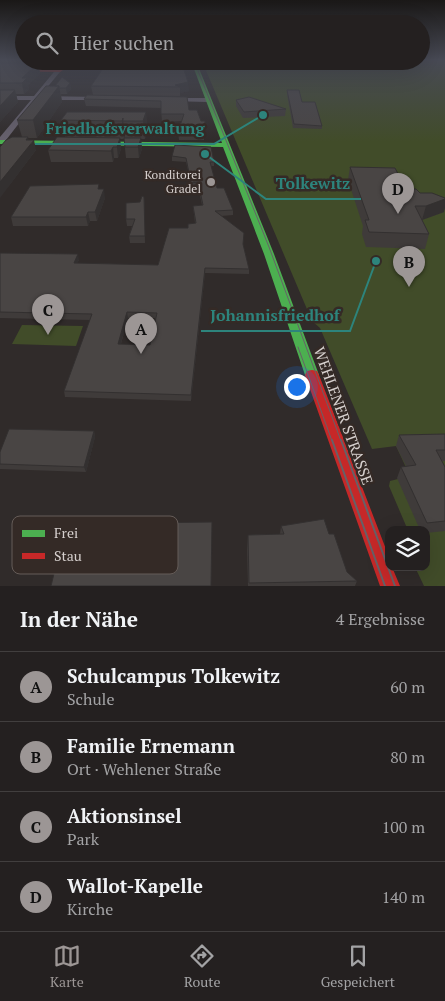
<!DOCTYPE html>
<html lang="de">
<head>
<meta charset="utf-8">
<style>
  :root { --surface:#242020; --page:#302d2d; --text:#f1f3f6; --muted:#a3a3a5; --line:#413e3e; --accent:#9c9695 }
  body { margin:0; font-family:"PT Serif",serif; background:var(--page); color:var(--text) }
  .controls { position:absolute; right:15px; bottom:15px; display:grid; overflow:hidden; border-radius:10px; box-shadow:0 5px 20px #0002 }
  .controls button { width:45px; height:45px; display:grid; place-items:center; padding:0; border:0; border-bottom:1px solid var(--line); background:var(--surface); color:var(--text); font:25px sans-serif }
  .you { position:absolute; left:296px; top:386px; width:18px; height:18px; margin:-12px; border:4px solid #fff; border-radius:50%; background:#1a73e8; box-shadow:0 0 0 8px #1a73e833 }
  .badge { display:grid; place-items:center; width:32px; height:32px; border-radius:50%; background:var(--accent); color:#111; font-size:16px; font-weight:700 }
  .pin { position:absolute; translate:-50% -41px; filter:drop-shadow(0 1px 2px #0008) }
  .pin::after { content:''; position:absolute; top:26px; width:18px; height:15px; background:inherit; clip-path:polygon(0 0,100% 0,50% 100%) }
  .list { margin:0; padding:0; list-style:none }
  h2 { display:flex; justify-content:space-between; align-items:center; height:65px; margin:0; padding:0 20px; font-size:21px }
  h2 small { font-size:16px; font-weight:400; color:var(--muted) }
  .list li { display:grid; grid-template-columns:32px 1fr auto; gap:15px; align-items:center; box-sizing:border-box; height:70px; padding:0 20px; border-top:1px solid var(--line) }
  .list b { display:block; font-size:19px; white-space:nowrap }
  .list p { margin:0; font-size:16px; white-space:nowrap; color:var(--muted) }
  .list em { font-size:16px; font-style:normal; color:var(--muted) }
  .icon { flex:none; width:28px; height:28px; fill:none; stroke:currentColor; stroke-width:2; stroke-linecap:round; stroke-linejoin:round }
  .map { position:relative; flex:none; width:445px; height:586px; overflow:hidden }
  .search { position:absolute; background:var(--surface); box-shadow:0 5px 20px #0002; left:15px; right:15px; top:15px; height:55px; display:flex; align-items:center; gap:12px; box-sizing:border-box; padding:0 18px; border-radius:28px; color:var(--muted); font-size:19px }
  .sheet { height:345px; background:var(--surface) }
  nav { display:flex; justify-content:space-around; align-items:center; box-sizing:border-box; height:70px; border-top:1px solid var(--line); background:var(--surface); font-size:14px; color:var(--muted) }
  nav a { display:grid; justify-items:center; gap:2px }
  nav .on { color:var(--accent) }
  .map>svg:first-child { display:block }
</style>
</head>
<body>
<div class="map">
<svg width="445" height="586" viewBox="0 0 445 586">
  <rect width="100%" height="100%" fill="#302b2a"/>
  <!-- green -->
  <path fill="#414c29" d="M421,60H445V586H424L415,567H426V546H429L426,530L407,528L389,486L390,481L410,476L396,446L372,449L320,328L312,321L202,61Z
    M22,325L83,326L76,346L12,344Z"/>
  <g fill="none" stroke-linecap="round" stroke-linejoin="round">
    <!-- street -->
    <path fill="#67616d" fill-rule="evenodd" d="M63,61H69L40,96L101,97L104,99L103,100H37L3,144H0V137L31,100H0V96H34Z
      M171,98H208L211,100L208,102L169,101L168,100Z"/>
    <!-- fast -->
    <path fill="#4caf50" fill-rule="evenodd" d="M191,61H196L274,254L319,375L317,379L312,380L307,379L305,375L264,254L223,147L0,144V140L222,143Z"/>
    <!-- jam -->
    <path fill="#c62828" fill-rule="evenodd" d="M0,67L60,68L63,70L60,72L0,71Z
      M312,370L317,371L319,375L389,557V567H392L400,586H380L305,375L307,371Z"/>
    <!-- tram-far1 -->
    <path stroke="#666167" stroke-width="1" d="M194,61L269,247L341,441
      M298,347L332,441"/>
    <!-- tram -->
    <path stroke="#666167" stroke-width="2" d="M332,440L385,586
      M341,440L395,586"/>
  </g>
  <!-- wall -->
  <path fill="#3f3b3a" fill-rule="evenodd" d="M0,60H24V61H51L46,66H39L40,74L28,85L29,89L24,94H16L18,102L0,122Z
    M105,61H181L189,91L180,93V96L93,95L91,86L107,63Z
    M70,83L71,89L67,94H61L62,102L37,138H28V140L36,150L8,187L22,137L17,120L55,86Z
    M287,90L302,102L322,126V129L293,128L287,94Z
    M187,97L189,110L201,121H205L204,140H179L178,132L182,121L162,122L161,108L86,106L84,99Z
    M236,100L286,109L285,116L243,118L236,106Z
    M146,112L147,130L145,139H141L142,149L139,158H126L124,139H120L121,149L118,158H114L113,162H51L48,150L65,137L61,120Z
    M172,156L214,162V166H211L217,188L233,210V215L221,216L243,245L249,269V274L205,273L191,401L65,397L64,391L90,320L0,318V253L79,260L77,263L158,265L188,228L195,223L193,206L202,205L198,187H192L186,162L172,161ZM128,318H155L150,345L121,344Z
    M350,167L406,189L444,212L422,220L429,234L425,249L366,247L362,234L363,226L348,180Z
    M100,189L105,198L97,221H90L88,226H13L11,217Z
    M144,197L145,243H130L129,236L132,226H127L126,219Z
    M94,431L95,437L86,472L0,469V452Z
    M445,434V461H442L445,467V531L426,533V530H420L397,478L401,467L406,466L396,446L399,435Z
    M281,526L329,534L347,572L357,581L355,586H248L247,549L248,535L280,534Z"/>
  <!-- shaded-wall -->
  <path fill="#333030" d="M45,61H51L46,66Z
    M38,63L40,74L28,85L29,89L24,94L22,83V78Z
    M188,82L189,91L180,93V87L175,85Z
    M70,83L71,89L67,94L66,88Z
    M59,86L62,102L37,138L33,120Z
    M15,90L18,102L0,122V106Z
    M146,112L147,130L145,139L143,121Z
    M123,118L125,136L124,139L122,121Z
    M28,137L30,145L34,140L36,150L0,198V182Z
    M120,138L121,149L118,158L117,147Z
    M141,138L142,149L139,158L138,147Z
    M113,147L114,158L113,162L111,151Z
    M104,189L105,198L97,221L95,212Z
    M144,197L145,203V243V236Z
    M445,199V208L444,212L422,220L426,206Z
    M88,212L90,221L88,226L86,217Z
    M78,254L79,260L75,268L74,263Z
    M205,268V273L191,401V395Z
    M127,312L128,318L119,350L118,344Z
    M94,431L95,437L86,472L84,467Z"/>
  <!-- building -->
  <path fill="#494544" stroke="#333030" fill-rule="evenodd" d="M108,61H181L188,82L175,85L180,87L91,86Z
    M0,63H38L22,78H27L22,83H0Z
    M62,77L70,83L66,88H59V86H55Z
    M46,86H59L33,120H17Z
    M0,90H15L0,106Z
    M287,90H299L302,102H315L322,126L294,124Z
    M87,95L187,97L189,110H197L201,121H205L204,132H178L184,114H161V101L84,99Z
    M249,97L286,109L244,112L236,100Z
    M67,112H146L143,121H123V118L122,121L61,120Z
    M12,137H28L26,140H34L0,182V147L6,140Z
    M57,137L120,138L117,147H113L111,151L48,150Z
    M124,138H141L138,147H125Z
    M175,145L211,147L214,162H210L217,188H224L233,210L215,211L244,233L243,244L249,269L205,268L191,395L64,391L92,314L0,312V253L78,254L74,263L158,265L169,228H188V224L196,223L193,206L203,205L198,182L191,183L186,158L172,156ZM127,312L157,313L150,345L118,344Z
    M350,167L395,168L406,189H416L420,193H432L445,198V199L426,206H415L429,234L369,232L365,220H369Z
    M99,184L98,189H104L95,212H88L86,217H11L30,186Z
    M142,196L144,197L145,236H129L135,219H126V203L140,202Z
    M9,429L94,431L84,467L0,464V452Z
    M445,434V450H436L445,467V521L427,523L401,467L416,465L399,435Z
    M324,519L329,534H334L347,572L357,581L249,583L248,535L284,534L281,526Z
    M212,522L211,586H51L66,524Z"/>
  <!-- sky -->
  <linearGradient id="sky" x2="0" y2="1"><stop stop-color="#1a1817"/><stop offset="0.42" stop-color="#484a55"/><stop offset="1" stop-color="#484a55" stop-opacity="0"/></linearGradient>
  <rect width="445" height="142" fill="url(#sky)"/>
  <!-- markers -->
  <circle fill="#9c9695" stroke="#342a26" stroke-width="2" cx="211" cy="182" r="5"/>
  <g text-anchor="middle" stroke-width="5" stroke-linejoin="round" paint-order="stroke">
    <!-- far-poi labels -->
    <g font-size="12" fill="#d6d0ce" stroke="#342a26" text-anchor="end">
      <text x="201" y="179">Konditorei<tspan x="201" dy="14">Gradel</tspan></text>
    </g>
    <!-- street labels -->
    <g font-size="15" fill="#d6d0ce" stroke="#342a26">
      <text transform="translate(343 416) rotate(70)" y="5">WEHLENER STRASSE</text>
    </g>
  </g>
  <!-- legend -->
  <rect x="12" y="516" width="166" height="58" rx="8" fill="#342a26" stroke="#655c58" stroke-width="1"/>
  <rect x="22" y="530" width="23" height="7" fill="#4caf50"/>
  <rect x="22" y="553" width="23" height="6" fill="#c62828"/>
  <g font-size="14" fill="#d6d0ce">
    <text x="54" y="538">Frei</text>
    <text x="54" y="561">Stau</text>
  </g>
  <!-- callouts -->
  <path fill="none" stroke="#2d847c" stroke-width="2" d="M263 115L214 144H35M205 154L266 199H361M376 261L350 331H201"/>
  <g fill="#2d847c" stroke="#342a26" stroke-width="2">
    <circle cx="263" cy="115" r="5"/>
    <circle cx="205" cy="154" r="5"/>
    <circle cx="376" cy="261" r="5"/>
  </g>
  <g font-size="16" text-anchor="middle" font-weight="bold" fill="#2d847c" stroke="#342a26" stroke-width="5" stroke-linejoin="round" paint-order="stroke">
    <text x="125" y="134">Friedhofsverwaltung</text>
    <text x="313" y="189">Tolkewitz</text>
    <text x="275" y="321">Johannisfriedhof</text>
  </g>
</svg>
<div class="controls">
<button><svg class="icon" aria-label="layers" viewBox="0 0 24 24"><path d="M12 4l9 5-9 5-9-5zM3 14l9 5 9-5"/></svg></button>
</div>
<div class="you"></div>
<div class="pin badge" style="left:141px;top:354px">A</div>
<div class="pin badge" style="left:409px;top:287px">B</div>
<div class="pin badge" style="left:48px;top:335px">C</div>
<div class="pin badge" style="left:398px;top:214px">D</div>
<div class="search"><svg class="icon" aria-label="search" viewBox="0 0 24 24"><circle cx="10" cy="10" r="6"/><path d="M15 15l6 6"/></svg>Hier suchen</div>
</div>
<section class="sheet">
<h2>In der Nähe<small>4 Ergebnisse</small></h2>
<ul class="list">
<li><span class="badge">A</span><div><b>Schulcampus Tolkewitz</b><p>Schule</p></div><em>60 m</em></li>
<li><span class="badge">B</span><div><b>Familie Ernemann</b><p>Ort · Wehlener Straße</p></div><em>80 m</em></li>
<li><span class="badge">C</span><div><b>Aktionsinsel</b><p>Park</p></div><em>100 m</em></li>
<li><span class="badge">D</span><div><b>Wallot-Kapelle</b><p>Kirche</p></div><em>140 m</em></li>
</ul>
</section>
<nav>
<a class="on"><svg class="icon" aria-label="map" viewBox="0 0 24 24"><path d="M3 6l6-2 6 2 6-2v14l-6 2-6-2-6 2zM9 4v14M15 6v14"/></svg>Karte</a>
<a><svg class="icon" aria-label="directions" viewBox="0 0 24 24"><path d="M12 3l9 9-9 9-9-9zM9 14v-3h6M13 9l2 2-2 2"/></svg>Route</a>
<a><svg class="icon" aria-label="saved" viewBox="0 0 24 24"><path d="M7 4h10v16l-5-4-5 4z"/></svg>Gespeichert</a>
</nav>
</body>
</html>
